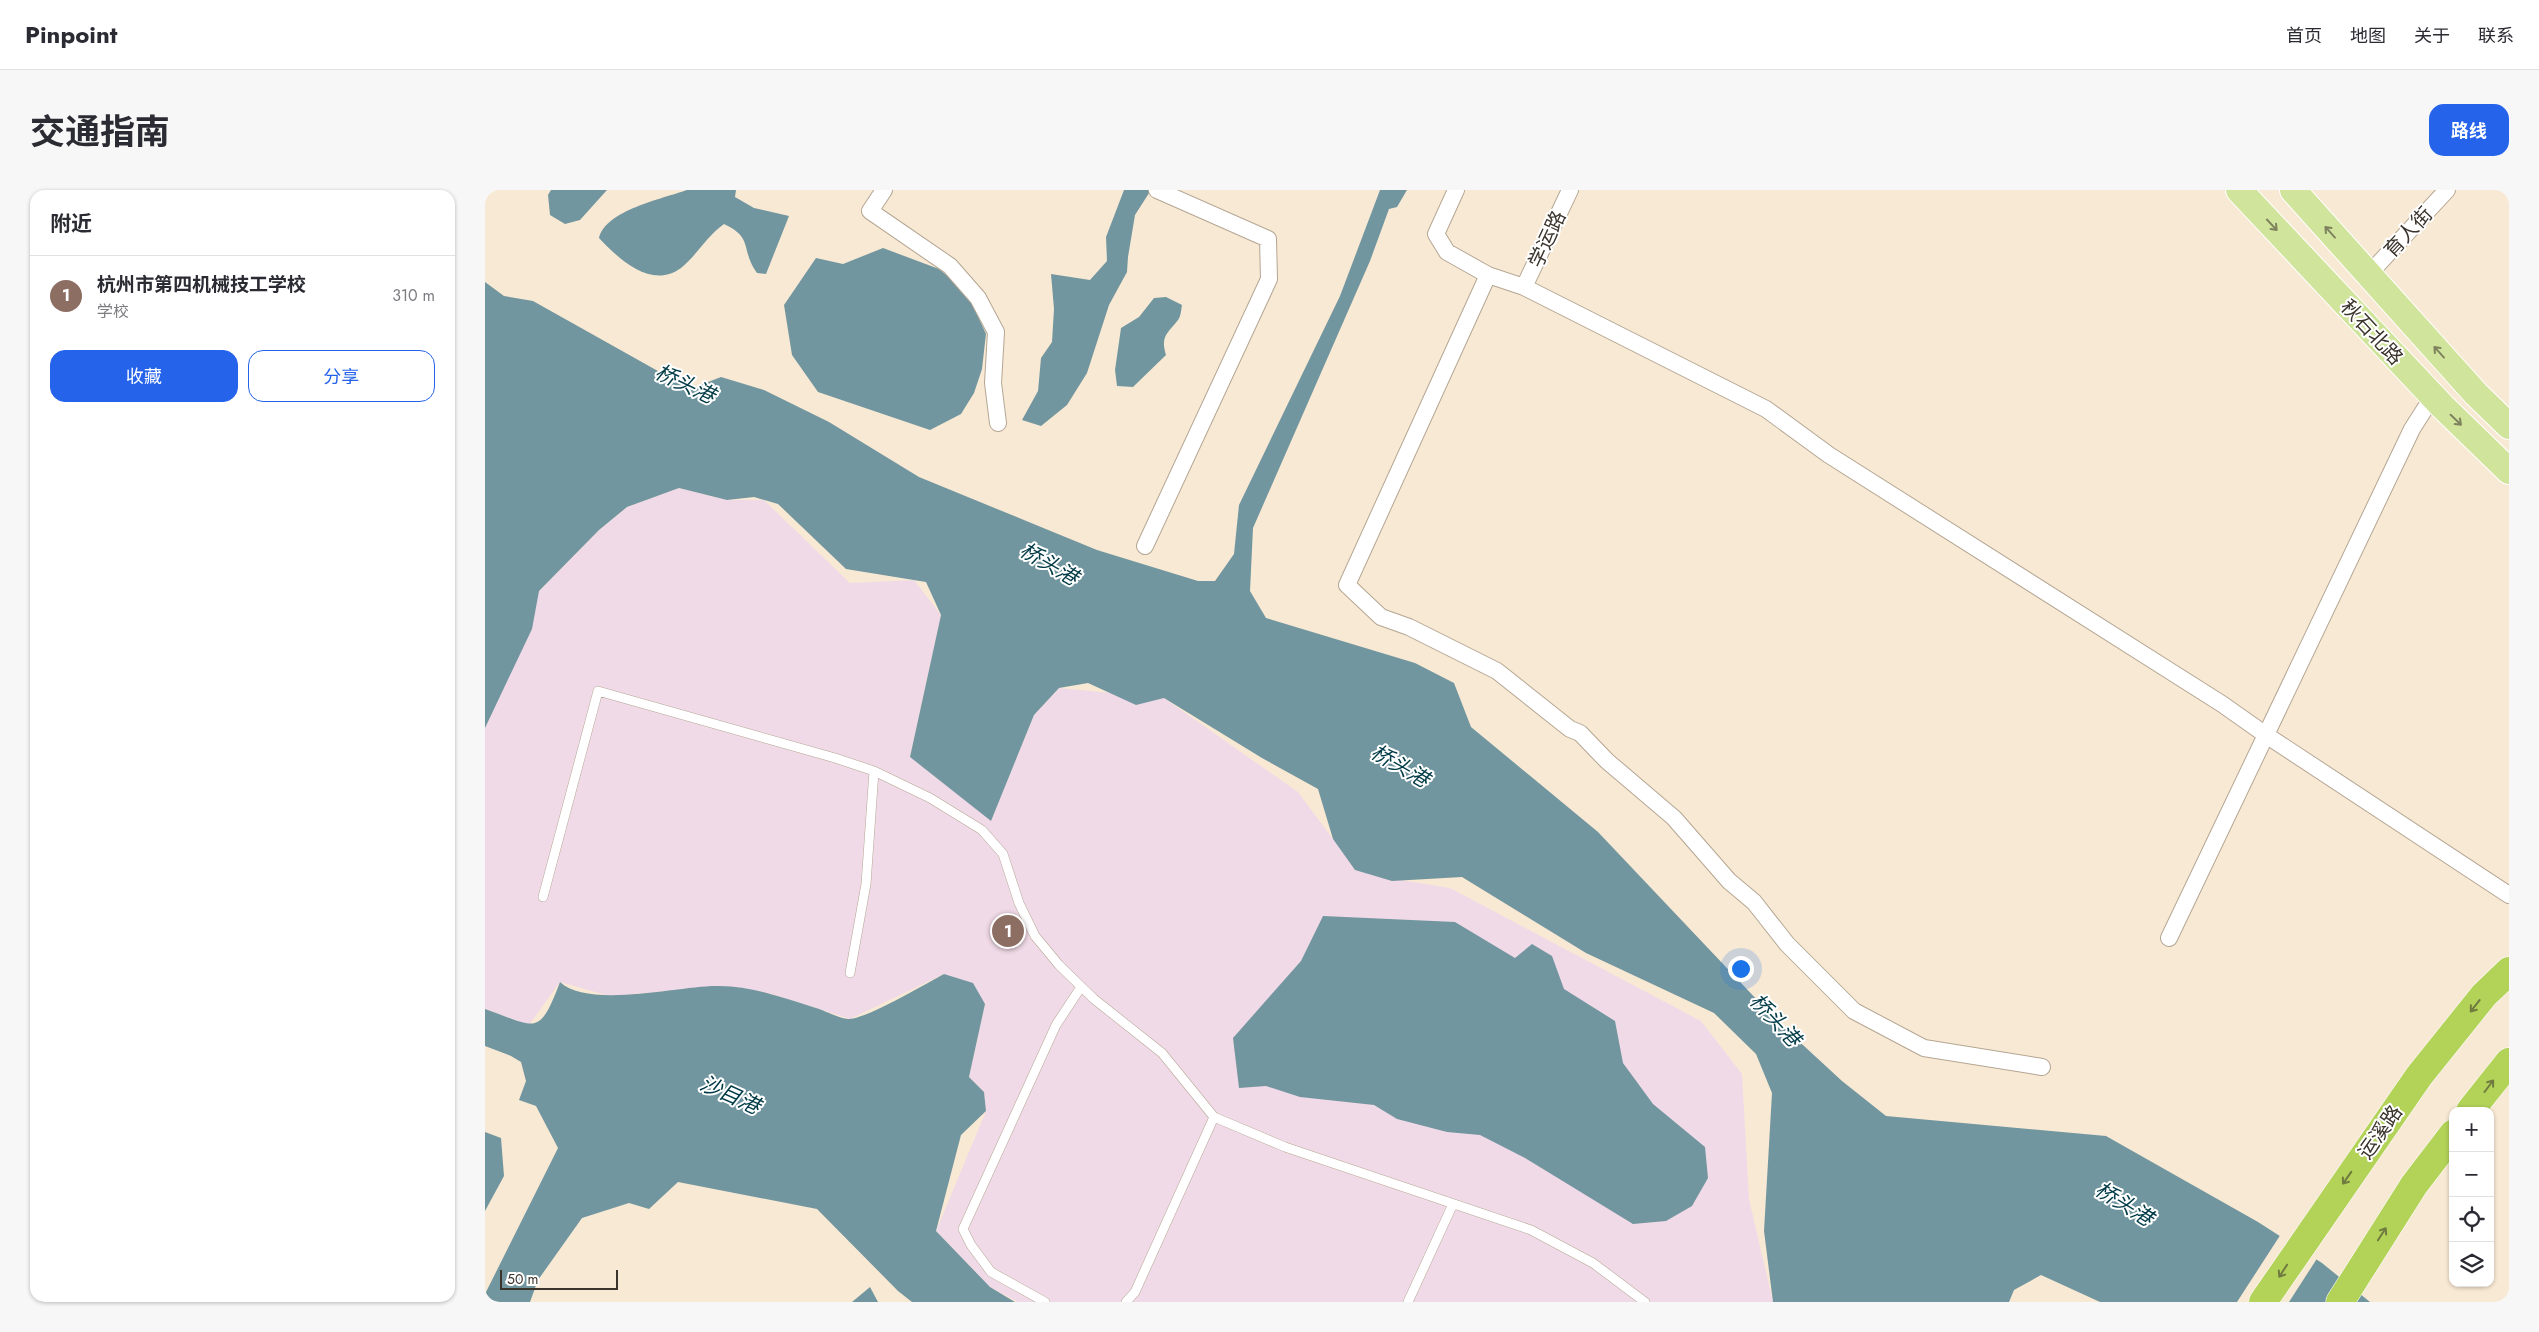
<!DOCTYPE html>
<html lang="zh">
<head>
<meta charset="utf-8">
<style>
  :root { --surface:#fff; --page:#f7f7f7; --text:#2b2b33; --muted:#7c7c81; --line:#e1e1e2; --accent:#2563eb }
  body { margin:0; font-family:Jost,"Noto Sans SC",sans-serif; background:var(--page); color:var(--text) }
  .controls { position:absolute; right:15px; bottom:15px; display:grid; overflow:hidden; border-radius:10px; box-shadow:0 1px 4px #0004 }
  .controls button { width:45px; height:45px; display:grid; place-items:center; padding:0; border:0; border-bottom:1px solid var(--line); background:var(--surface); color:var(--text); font:25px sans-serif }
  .scale { position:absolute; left:15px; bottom:12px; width:118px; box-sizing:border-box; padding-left:5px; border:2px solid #3a342c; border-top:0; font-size:14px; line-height:18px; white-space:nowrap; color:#3a342c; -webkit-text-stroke:4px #fff; paint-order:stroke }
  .you { position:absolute; left:1255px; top:778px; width:18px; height:18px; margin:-12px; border:4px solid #fff; border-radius:50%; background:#1a73e8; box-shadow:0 0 0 8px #1a73e833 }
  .badge { display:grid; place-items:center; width:32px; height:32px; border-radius:50%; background:var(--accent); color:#fff; font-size:16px; font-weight:700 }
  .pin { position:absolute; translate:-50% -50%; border:2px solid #fff; box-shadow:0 1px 5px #0006 }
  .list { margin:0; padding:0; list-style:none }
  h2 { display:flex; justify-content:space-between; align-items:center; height:65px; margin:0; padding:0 20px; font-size:21px }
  h2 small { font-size:16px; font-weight:400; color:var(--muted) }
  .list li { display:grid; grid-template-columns:32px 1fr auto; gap:15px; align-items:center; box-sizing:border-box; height:80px; padding:0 20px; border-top:1px solid var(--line) }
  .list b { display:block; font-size:19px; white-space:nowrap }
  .list p { margin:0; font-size:16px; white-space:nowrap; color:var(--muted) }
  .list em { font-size:16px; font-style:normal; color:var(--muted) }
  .actions { display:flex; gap:10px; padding:15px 20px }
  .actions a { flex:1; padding:11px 0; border:1px solid var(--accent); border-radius:15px; text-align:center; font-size:18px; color:var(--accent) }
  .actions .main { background:var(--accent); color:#fff }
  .icon { flex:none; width:28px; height:28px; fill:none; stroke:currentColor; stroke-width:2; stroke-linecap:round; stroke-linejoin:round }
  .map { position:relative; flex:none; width:2024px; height:1112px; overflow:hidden; border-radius:15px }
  header { display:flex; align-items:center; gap:30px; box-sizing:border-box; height:70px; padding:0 25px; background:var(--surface); border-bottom:1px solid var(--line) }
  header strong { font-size:24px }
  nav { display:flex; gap:28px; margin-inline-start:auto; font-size:18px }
  .intro { display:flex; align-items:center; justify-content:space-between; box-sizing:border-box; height:120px; padding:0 30px }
  h1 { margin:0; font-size:35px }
  .button { padding:12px 22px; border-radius:15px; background:var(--accent); color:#fff; font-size:18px; font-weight:700 }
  main { display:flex; gap:30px; padding:0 30px }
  aside { flex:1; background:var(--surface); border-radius:15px; box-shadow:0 1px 4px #0004 }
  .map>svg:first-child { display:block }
</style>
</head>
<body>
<header>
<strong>Pinpoint</strong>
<nav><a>首页</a><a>地图</a><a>关于</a><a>联系</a></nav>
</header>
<div class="intro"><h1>交通指南</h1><a class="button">路线</a></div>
<main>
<aside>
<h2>附近<small></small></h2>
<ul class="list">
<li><span class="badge" style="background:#8d6e63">1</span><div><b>杭州市第四机械技工学校</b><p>学校</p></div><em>310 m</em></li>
</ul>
<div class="actions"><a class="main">收藏</a><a>分享</a></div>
</aside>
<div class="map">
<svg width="2024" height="1112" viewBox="0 0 2024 1112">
  <rect width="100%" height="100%" fill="#f8e9d4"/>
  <!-- education -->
  <path fill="#f1dae7" d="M194,298L242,310H279L365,393L429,390L456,425L425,567L506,630L549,525L574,498L679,508L813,602L848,649L886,685L965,698L1216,831L1257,884L1264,1009L1288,1112H533L505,1097L451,1041L501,921L499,902L484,887L500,814L459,784L365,829L287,804L186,801L124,806L75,792L44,835L0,819V537L54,401L114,340L142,317Z"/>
  <!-- water -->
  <path fill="#72969f" d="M66,0H122L95,30L80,34L65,25L63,5Z
    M202,0H251L250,7L269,18L304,26L281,84L272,83C255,59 269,48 239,34C222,46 212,65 196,78C166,100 134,69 114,48C121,20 177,9 202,0Z
    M639,0H666L650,25L643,67L642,82L624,115L602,183L582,215L556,236L537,230L553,201L556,168L567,152L569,119L566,84L605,90L622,71L621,47Z
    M895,0H922L912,17L904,19L885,71L768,338L765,401L781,428L930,473L969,493L986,537L1113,642L1293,832L1357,891L1401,926L1621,946L1773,1032L1837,1073L1885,1112H1615L1556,1085L1529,1100L1524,1112H1288L1279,1041L1287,903L1271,864L1229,823L1101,763L977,687L907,691L870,680L848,649L833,599L777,568L679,508L651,515L603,493L574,498L549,525L506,631L425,567L456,425L441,392L361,379L293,314L269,307L242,310L194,298L142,317L114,340L54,401L47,439L0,538V92L19,106L48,111L205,199L236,187L279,200L344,232L434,287L612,360L713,391H730L749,364L754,315L855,106Z
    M398,58L454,79L482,102L501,144L497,179L489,203L476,224L445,240L333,202L307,165L299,115L331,68L358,74Z
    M681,107L697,115C696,120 696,126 693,130C683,143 675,146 681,165L648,197L632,196L630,180L636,138L654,127L669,108Z
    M838,726L970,732L1030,768L1047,754L1067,766L1079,799L1130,831L1138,873L1168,914L1220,957L1223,988L1207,1016L1181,1031L1148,1034L1040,968L995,945L962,942L912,929L889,915L815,907L781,896L754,898L748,848L816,771Z
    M459,784L488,793L500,814L484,887L499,902L501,921L476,945L451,1041L505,1097L530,1112H427L413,1101L332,1019L193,992L164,1019L144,1013L97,1028L53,1090L45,1112H0V1104L73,958L51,916L34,910L41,891L36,872L26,866L0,856V819C51,837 54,848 75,792C103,819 194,796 231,796C265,795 299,808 331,818C341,821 353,828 363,829C380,830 442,793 459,784Z
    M0,942L16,948L19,986L0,1021Z
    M385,1097L393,1112H367Z"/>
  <!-- pier -->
  <path fill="#f8e9d4" d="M1796,1044L1833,1067L1804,1112H1752Z"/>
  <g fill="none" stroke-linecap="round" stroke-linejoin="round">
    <defs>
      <path id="lane" d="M58,707L113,501L350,568L389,581
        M365,783L381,694L389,581L445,608L497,640L518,664L534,713L550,746L574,775L609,809L677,863L729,927L800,957L1046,1040L1108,1073L1160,1112
        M560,1112L506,1082L486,1055L478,1039L571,835L596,797
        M641,1112L650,1102L729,927
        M923,1112L968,1014"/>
      <path id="street" d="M399,0L385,21L465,76L493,108L511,142L508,193L513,233
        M971,0L951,44L962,62L1003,85L1039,97L1281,219L1344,265L1737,514L1781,545L2024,705
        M1884,84L1962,0
        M1003,85L862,395L896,427L924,437L1012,481L1085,539L1095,543L1122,571L1189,628L1244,691L1269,712L1302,754L1369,821L1439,858L1557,877
        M1039,97L1085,0
        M660,356L784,89L783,49L672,0
        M1684,748L1927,239L1948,206"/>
      <path id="primary" d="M1754,0L1957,216L2024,281
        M1808,0L1991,204L2024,236"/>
      <path id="highway" d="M1985,921L2024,872
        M1778,1112L1934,886L1999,805L2024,781
        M1855,1112L1929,995L1968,944"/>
    </defs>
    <!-- lane casing -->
    <use href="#lane" stroke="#b4a693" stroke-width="10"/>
    <!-- street casing -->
    <use href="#street" stroke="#b4a693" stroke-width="18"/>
    <!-- primary casing -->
    <use href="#primary" stroke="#fff" stroke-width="28"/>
    <!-- highway casing -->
    <use href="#highway" stroke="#fff" stroke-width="29"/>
    <!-- lane -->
    <use href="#lane" stroke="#fff" stroke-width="9"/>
    <!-- street -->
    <use href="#street" stroke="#fff" stroke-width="16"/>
    <!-- primary -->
    <use href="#primary" stroke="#d1e49b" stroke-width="26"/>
    <!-- highway -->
    <use href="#highway" stroke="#b2d258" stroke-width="28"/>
  </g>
  <!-- one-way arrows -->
  <defs><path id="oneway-shaft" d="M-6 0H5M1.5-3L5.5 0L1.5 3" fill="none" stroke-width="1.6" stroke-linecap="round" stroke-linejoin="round" transform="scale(1.25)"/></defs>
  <g stroke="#7e835e">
    <use href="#oneway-shaft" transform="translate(1787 35) rotate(47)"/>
    <use href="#oneway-shaft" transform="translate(1845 42) rotate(-132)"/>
    <use href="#oneway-shaft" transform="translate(1954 162) rotate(-132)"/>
    <use href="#oneway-shaft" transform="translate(1971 230) rotate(44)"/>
  </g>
  <g stroke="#707b40">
    <use href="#oneway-shaft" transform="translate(1990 816) rotate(128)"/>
    <use href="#oneway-shaft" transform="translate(2004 896) rotate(-53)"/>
    <use href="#oneway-shaft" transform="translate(1862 988) rotate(125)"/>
    <use href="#oneway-shaft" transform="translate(1897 1044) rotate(-57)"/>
    <use href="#oneway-shaft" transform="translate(1798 1081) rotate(123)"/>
  </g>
  <g text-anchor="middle" stroke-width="4" stroke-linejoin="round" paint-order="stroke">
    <!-- street labels -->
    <g font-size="20" fill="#3a342c" stroke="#fff">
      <text transform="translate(1923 42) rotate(-47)" y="7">育人街</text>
      <text transform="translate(1062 49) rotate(-65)" y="7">学运路</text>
      <text transform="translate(1887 142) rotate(47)" y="7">秋石北路</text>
      <text transform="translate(1895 942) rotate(-55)" y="7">运溪路</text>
    </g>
    <!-- water labels -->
    <g font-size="21" font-style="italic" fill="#003b47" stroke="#fff">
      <text transform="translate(200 194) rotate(25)" y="7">桥头港</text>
      <text transform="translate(564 374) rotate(30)" y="7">桥头港</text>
      <text transform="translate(915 576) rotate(30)" y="7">桥头港</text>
      <text transform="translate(1290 830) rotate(47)" y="7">桥头港</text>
      <text transform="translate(245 905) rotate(24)" y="7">沙目港</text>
      <text transform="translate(1639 1014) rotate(32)" y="7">桥头港</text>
    </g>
  </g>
</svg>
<div class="controls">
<button>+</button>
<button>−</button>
<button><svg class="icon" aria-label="locate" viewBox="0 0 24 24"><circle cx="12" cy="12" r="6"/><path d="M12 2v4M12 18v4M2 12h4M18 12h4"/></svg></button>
<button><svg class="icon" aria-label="layers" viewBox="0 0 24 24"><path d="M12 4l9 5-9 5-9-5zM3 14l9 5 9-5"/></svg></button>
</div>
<div class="scale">50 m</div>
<div class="you"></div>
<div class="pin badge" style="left:523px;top:741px;background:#8d6e63">1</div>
</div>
</main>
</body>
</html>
